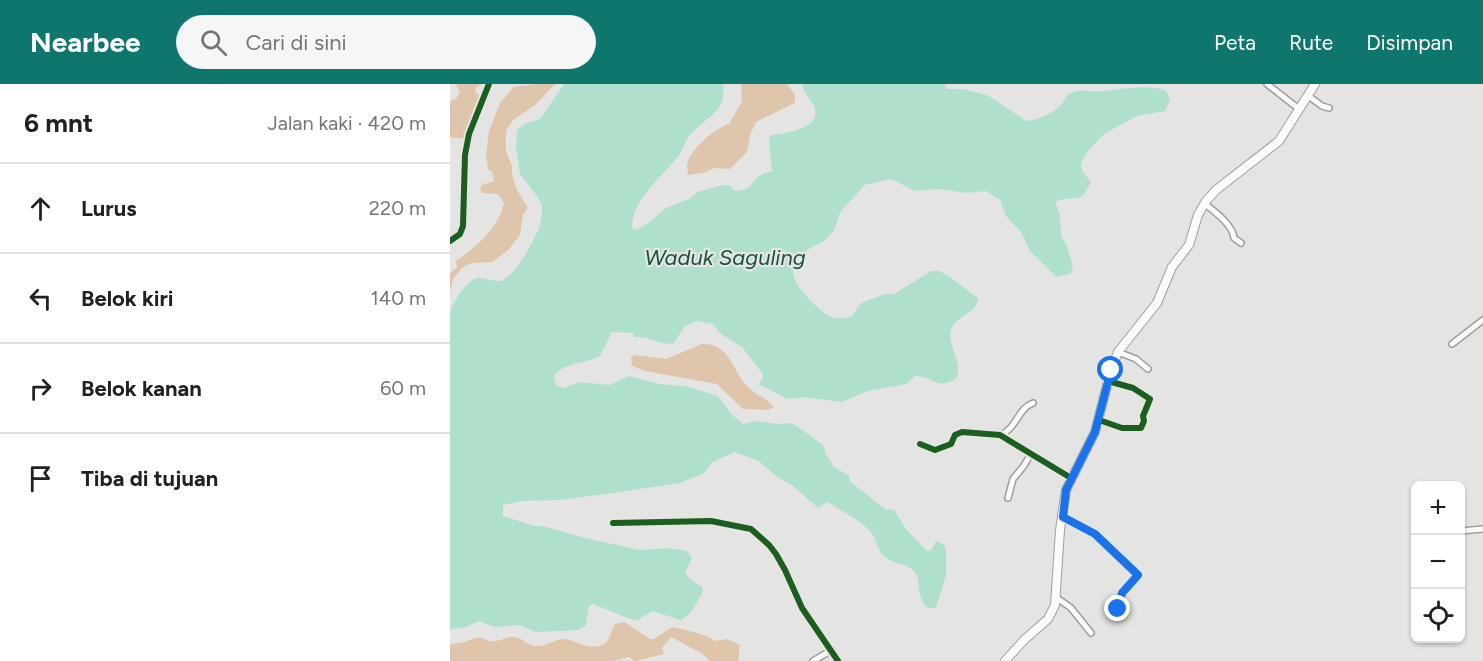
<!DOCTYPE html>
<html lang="id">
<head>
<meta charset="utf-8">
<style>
  :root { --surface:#fff; --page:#f6f6f6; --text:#202124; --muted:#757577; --line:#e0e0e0; --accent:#0f766e }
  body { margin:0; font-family:Figtree,sans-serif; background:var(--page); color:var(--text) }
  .controls { position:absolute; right:18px; bottom:18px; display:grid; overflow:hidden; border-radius:9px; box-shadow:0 2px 4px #0004 }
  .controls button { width:54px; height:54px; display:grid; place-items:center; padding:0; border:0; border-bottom:2px solid var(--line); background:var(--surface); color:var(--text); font:30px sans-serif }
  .stop { position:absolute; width:18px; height:18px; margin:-14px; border:4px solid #1a73e8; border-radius:50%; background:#fff }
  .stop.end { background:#1a73e8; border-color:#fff; box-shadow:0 2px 6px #0008 }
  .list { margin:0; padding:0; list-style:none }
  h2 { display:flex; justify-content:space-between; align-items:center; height:78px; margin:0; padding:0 24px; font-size:26px }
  h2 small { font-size:20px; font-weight:400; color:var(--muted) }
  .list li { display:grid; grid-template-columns:39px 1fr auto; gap:18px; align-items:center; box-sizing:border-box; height:90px; padding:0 24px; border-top:2px solid var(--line) }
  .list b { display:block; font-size:22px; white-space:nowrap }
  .list em { font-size:20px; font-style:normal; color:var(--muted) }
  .icon { flex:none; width:33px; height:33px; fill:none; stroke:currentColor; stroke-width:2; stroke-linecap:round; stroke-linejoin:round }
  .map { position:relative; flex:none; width:1033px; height:577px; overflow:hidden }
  header { display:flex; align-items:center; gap:36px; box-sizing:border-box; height:84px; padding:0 30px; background:var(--accent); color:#fff }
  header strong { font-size:28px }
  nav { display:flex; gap:33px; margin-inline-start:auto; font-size:21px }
  .search { width:420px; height:54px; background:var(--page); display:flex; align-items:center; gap:15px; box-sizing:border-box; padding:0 21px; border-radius:33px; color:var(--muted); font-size:22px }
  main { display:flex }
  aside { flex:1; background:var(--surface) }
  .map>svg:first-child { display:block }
</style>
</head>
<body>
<header>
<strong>Nearbee</strong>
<div class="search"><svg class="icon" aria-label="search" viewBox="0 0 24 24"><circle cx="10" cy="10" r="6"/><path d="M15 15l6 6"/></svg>Cari di sini</div>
<nav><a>Peta</a><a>Rute</a><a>Disimpan</a></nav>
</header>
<main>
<aside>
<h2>6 mnt<small>Jalan kaki · 420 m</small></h2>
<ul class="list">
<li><svg class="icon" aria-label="ahead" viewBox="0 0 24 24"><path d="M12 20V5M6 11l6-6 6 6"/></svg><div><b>Lurus</b></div><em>220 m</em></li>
<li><svg class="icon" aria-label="left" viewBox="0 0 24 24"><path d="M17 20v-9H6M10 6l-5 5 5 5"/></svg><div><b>Belok kiri</b></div><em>140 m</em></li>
<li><svg class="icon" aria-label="right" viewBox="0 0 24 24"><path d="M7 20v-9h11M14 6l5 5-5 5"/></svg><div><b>Belok kanan</b></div><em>60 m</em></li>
<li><svg class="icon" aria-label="arrive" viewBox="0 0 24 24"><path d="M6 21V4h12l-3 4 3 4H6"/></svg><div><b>Tiba di tujuan</b></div></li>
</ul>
</aside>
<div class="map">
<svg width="1033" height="577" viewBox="0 0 1033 577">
  <rect width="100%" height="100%" fill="#e4e5e2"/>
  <!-- forest -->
  <path fill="#dec5ac" d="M6,0H32L26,3L25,8L31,12L15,55L0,53V17L6,15L10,8Z
    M86,0H105L85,21L63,36L56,47V67L62,82V91L67,106L78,124L73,130L70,151L58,166L43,178L21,179L12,184L3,195L0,208V189L7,183L6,177C26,163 49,144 54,119L48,110L32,109L30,106L32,101L44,97L42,88L38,85L36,70L39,47L50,19L64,3Z
    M291,0H337L345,11V19L306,38L300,51L297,68L280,85L264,84L256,88L238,91C238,89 237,82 237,81C240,65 265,44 279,40L292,17Z
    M252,260C278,259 282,283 295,300C303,310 317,314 324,323L318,326L293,325L267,300L195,287L182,282L181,274L184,271L216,275Z
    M174,538L200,555H204L222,543C234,545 257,551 266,557L278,555L290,561L288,577H260L251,569L221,553L212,564L214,570L185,577L179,573L163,577H0V560C11,560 16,557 26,554C33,552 34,556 39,557C46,559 55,553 62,553C72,552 77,562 87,562C97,562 105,555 114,555C126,556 140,568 154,560C160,556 161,546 165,540Z"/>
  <!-- water -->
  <path fill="#afe0cc" d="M114,0H273C277,28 256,33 240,51C235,57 233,65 229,71C213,93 182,114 182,144L186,146L197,140L216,124L241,114L247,108L273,101L281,102L284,107C306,106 299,96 313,90C316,89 319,88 322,87L319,55L321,51C333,50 371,45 365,25C362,15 355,13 352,0H494L497,5H514L539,12L576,37C592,35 612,26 617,11C630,3 640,9 654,7C670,5 703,0 716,7L720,15L715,27L687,32L654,50L637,68L631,79L632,87L641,98L633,112C624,116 614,113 605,118L610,130L611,152L616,160L623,182L620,190L606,193L580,167L571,148L556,132L550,116L536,107L516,109L491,105L465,107L441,95L414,101C407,111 396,120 390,129C386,136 387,144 381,150C375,158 367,160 359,165C330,184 346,202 364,220C376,232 384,237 401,233L411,219L435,210H444L481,187H489L497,191L528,214C528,229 506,231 501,246C497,261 512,276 507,294C485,307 486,293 465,292L456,300L418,307L392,318L354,313L337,315L309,300L313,293L312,289L292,263L271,250L263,240L247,237L235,242L223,260C209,260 199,252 184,253L183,249L162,248L150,272C135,280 114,278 104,292L106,301L113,304L129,298L160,301L179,292L209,300L234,302L268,312L281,330L293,340L307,337L327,340L340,339L348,343L373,361L376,370L384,383L400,392L399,396L402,399L435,425L444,426L456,445L477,467L481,466L486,457L493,460L496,464V491L486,524H478C464,511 473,495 463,486C455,479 442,480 434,472C427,465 427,458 423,451C416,439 388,425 377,418L368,424L343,402L326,392L309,377L284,368L261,379L254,389L230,399L156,410L109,416L72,417L53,421V432L84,442H93L135,454L190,466L220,464L237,467L242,474L235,489L241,496L252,503L253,508C246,518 243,531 230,536L203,527L187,536H183L143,520L139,522L136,541L129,546L86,548L70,541L45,543L29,537L13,544L0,545V228C4,217 16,197 27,194C35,193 43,198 51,197L63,188L74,173L89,145L92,129V122L87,112L70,90L66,63L67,46L74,40L90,35Z"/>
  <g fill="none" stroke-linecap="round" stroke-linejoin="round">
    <defs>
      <path id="minor" d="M817,0L849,25
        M857,11L872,22L879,24
        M754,119C765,128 783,141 784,154L791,159
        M0,157L10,150L13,142L15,71L19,50L39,0
        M1002,260L1033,236
        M668,268L686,275L698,285
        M649,336L672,344H691L694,337L693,332L700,315L683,304L658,297
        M550,351C567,345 567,325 583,319
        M470,360L485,366L501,360L505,351L512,348L550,351L621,394
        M558,414L563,395L573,383L581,370
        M613,433L645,450L688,491L672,509L666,528
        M163,439L261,437L301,445L319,461L326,470L335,486L352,524L388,577
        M1010,447L1033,445
        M607,514L621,524L641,549
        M363,577L382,566"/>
      <path id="secondary" d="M555,577L574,556L598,535L605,521L610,446L616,406L645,348L661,286L668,268L707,219L722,183L739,161L748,131L756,117L766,106L829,57L865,0"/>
    </defs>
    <!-- minor casing -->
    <use href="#minor" stroke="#9e9f9d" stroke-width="8"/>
    <!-- secondary casing -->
    <use href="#secondary" stroke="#9e9f9d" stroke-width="10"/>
    <!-- minor -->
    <use href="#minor" stroke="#fbfbfb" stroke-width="5"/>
    <!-- secondary -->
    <use href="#secondary" stroke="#fbfbfb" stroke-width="8"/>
    <defs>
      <path id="cycleway" d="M0,157L10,150L13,142L15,71L19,50L39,0
        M649,336L672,344H691L694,337L693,332L700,315L683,304L658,297
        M470,360L485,366L501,360L505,351L512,348L550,351L621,394
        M613,433L645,450L688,491L672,509L666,528
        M163,439L261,437L301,445L319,461L326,470L335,486L352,524L388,577"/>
    </defs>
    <!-- cycleway casing -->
    <use href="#cycleway" stroke="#e5e6e1" stroke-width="10"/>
    <!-- cycleway -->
    <use href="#cycleway" stroke="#1b5e20" stroke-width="6"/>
  </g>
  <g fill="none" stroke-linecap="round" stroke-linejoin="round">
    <!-- route -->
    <path stroke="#1a73e8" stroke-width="8" d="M661,286L645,348L616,406L613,433L645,450L688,491L672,509L668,525"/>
  </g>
  <g text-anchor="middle" stroke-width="4.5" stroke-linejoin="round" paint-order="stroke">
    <!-- water labels -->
    <g font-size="22" font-style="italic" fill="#1b523f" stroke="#e5e6e1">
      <text x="275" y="181">Waduk Saguling</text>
    </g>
  </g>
</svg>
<div class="controls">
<button>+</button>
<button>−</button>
<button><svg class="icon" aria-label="locate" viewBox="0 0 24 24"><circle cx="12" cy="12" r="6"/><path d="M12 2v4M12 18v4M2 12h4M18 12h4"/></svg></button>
</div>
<div class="stop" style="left:661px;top:286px"></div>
<div class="stop end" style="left:668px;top:525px"></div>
</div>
</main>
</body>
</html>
